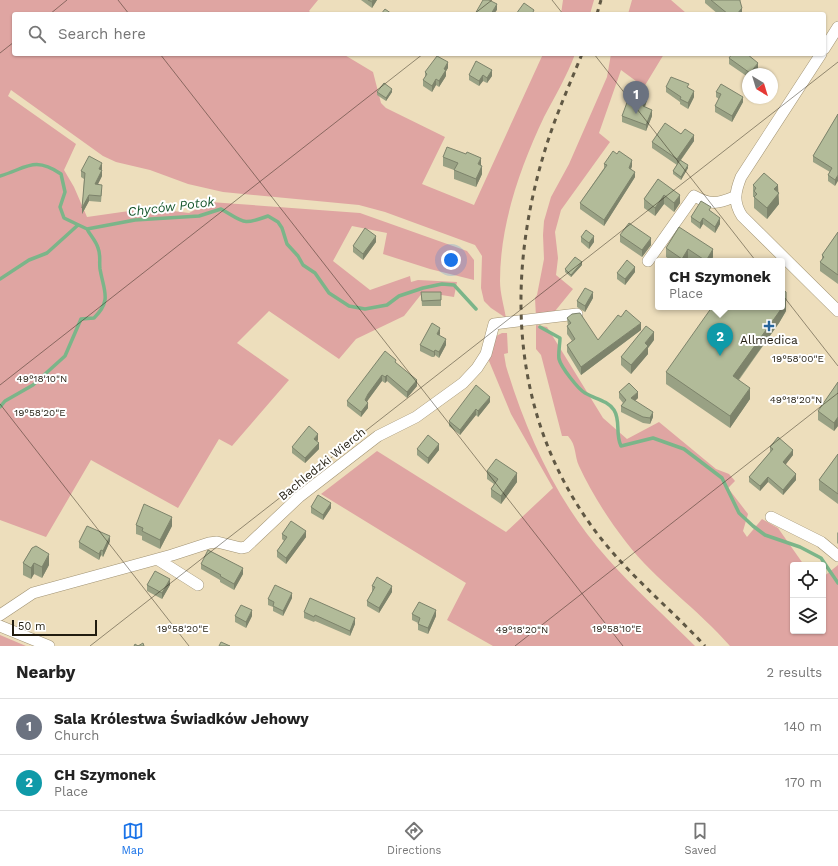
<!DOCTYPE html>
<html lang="en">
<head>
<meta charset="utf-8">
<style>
  :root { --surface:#fff; --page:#f6f6f6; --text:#222; --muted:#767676; --line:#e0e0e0; --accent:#1a73e8 }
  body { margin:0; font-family:"Work Sans",sans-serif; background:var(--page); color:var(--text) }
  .controls { position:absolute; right:12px; bottom:12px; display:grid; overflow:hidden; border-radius:4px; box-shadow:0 1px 3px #0004 }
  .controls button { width:36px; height:36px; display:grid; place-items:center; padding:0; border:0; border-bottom:1px solid var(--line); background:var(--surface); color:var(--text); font:20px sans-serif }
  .compass { position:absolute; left:742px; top:68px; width:36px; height:36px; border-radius:50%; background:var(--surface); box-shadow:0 1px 3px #0004; rotate:142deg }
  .scale { position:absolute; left:12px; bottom:10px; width:85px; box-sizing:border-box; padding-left:4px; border:2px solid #211c0f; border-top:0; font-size:11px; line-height:14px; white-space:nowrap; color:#211c0f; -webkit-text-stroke:3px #fff; paint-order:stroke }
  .you { position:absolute; left:451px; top:260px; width:14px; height:14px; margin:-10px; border:3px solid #fff; border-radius:50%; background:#1a73e8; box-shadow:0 0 0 6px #1a73e833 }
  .badge { display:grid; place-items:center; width:26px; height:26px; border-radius:50%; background:var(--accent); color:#fff; font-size:13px; font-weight:700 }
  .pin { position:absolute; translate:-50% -33px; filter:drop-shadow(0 1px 2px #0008) }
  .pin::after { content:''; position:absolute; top:21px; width:14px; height:12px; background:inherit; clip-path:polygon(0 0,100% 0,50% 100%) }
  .popup { position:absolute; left:655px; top:258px; width:130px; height:52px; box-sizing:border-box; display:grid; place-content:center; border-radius:4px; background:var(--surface); filter:drop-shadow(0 1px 3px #0005); font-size:13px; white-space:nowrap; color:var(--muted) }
  .popup b { font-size:15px; color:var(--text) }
  .popup::after { content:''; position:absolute; left:50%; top:100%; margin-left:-8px; border:8px solid transparent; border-top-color:var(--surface) }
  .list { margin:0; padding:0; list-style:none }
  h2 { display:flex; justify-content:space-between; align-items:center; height:52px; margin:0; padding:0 16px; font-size:17px }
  h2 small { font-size:13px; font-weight:400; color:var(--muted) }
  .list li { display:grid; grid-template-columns:26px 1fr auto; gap:12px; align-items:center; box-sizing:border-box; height:56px; padding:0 16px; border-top:1px solid var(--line) }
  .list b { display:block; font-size:15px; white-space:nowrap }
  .list p { margin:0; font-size:13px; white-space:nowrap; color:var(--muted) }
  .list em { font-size:13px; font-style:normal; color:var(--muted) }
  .icon { flex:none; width:22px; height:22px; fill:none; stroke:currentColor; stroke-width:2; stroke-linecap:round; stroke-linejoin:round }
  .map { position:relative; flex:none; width:838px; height:646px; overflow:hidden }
  .search { position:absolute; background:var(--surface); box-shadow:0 1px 3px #0004; left:12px; right:12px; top:12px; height:44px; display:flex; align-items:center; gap:10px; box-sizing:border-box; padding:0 14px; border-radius:4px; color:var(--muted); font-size:15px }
  .sheet { height:164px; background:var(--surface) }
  nav { display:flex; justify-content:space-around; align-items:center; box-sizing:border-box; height:56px; border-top:1px solid var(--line); background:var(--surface); font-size:11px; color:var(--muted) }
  nav a { display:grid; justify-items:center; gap:2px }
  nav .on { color:var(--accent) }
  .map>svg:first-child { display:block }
</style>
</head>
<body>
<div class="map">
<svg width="838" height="646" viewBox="0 0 838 646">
  <rect width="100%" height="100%" fill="#eddebc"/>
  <!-- green -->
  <path fill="#dfa5a2" d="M0,0H318L309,11L312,14H14V54H343L373,72L381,103L386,108L445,137L422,184L474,205L543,54H575C567,76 555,96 544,117C520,168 500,224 500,281C500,293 504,306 506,318L491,308L484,301L481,288L482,256L475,245L385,212L359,205L223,192L188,184L150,170L116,162L103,156L11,90L8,96L76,144L64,170L74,187L87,217L150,208L189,213L210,202L360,213L467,251L474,260V280L430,269L383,254L387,233L352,226L333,261L370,290L410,276L411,282L418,280L457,282L454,297L423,292L404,316L356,339L339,359L269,311L237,343L289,380L232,446L219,439L178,508L91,460L46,537L0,520Z
    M563,0H594L590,14H561Z
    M632,0H671L686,13L628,14Z
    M611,54H664L644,87L621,70L599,133L610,142L561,210L555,232L558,258L556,275L573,289L551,316L536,317L535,298L537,295L544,259L543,235L544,221L551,197L569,164L607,77Z
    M536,325L547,327L603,418L627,439L659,422L716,469L729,474L735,481L728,488L748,514L743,531L747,537L762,519L778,528L804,565H793V631H823V577L838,565V646H730C698,609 656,581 626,542C608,519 591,492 579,466C574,455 577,446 568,436H562L541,355L536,349Z
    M502,333H507L508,353L504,354L506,366C527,435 558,504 607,558C634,589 666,617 695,646H493L447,620L466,583L321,494L377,451L506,532L553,488L511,414L489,361L490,344L496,336Z
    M0,635L26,646H0Z"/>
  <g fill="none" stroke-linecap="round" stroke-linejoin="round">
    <!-- stream -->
    <path stroke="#7bb589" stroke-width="3.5" d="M0,176C27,168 34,156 61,174L65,192L60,207L64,218L87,229L135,220L199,216L221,209C244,222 241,226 268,216L278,222L282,228L287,244L298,256L303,265L315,273L329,293L349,306L365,309L387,305L399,296L423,288L442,284L454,285L476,309
      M0,279L29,260L47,253L78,225
      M540,327L560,338C560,344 558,353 559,359C561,367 578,389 585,393C595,399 607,400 614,410C621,421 615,434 621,446L653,438L684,449L722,478L739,513L753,526L765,535L800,547L821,558L838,583
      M0,407L5,401L33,385L65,356L81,319L94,318C112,300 104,292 100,269C99,262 101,255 98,248C96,241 90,235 87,229"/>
    <defs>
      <path id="minor" d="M824,49L838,27
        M821,54L741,177C735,192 733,202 742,216L838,311
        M648,261L694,196C711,205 717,204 734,197
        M771,517L821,542L838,556
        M157,559L198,585
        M0,615L33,593L172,555L209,543L217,542L241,548L246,547L299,497L378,436L416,417L463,383L477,368L486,354L494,324L577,314
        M0,626L49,646"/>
    </defs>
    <!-- minor casing -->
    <use href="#minor" stroke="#a19373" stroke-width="12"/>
    <!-- minor -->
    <use href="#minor" stroke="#fff" stroke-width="11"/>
    <!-- rail -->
    <path stroke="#605844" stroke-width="3" stroke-dasharray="5 5" stroke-linecap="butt" d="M597,14L601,0
      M582,54C569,86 555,117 545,150C505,280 511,416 593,528C625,572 668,606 705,646"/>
  </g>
  <!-- wall -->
  <path fill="#99a184" d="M361,0H377L372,8Z
    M705,0H740L742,14H718L705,3Z
    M729,58L758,69L754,74H748V77L729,64Z
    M476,61L492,76L487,83L483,81L479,86L469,80V75Z
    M448,68L446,71V76L439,87L436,85L432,92L423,86V80L425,78V72Z
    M666,87L689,88L694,97L688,109L680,104V102L666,92Z
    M377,92H392L386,101L377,95Z
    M716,92L743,102L732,122L715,112V106L719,99L716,97Z
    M647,100L645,107L652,116L646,131L622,122V116Z
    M838,114L835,186L828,181V175L830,172L813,162V156Z
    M681,134L694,141L681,160L688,168L681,180L673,174V171L677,165L652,148V142Z
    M443,157L481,166L482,174L476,187L454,179V170L443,166Z
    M604,164L632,166L631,169L635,177L604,226L580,209V203L604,168Z
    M102,169V176L98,184L102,190L101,202L89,201L82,214L84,179L81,177V171Z
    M658,179L680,203L674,212L664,204L655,216L644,208V199Z
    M753,185L778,192L779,204L767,219L754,208V197H753Z
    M711,211L720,224L715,233L703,224L700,229L691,222V217Z
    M679,227L713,257L711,261H692L688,258L686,261H672L666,257V248Z
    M838,232V284L820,271V262L822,259V255Z
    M620,235L651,245L642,257L620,242Z
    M581,237L594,242L589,249L581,242Z
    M376,242L363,260L353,252V246Z
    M582,265L571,277L565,272V269Z
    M635,272L625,285L617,279V273Z
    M421,292H441V306H422Z
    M593,298L585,312L577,307V301Z
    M786,311L779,323L739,380L750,399L730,428L666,384V372Z
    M567,318L598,340L641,330L581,375L567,352V345L572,341L567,334V326H568Z
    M440,334L439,336L446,345L439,358L435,355L434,357H432L420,351V345Z
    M654,340L648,348V354L631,374L621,365V357Z
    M396,363L417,386L407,398L387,381L385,383L382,381L368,400L367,402L368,408L361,417L347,406V401Z
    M838,382V426L834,431L818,420V411Z
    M619,392L638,398L635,401L653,417L650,424L643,423L621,412V406L623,403L619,398Z
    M490,402L478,417L476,415L460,435L449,426V421Z
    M318,440L317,441L319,449L305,463L292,453V447Z
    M770,447L793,455L785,465L796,480L783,495L768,482L760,491L749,482V477L770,452Z
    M417,449L439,450L428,464L417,455Z
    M838,454V504L819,490V480Z
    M487,471L517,482L501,504L491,497V489L494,484L487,479Z
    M311,507L331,508L323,520L311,513Z
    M136,525L172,526L160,549L142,540V536L136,534Z
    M838,532V544L837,543V533Z
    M282,534L306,537L286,564L277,557V551L284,541L282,539Z
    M110,541L103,557L101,555L99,560L79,548V542Z
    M32,548L49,565L42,578L34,574L31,579L23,575V563Z
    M201,564L243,574L234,590L220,582V580L201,569Z
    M147,585H170L162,599L147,591Z
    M372,586L392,592L379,613L367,606V601L372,592Z
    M292,598L283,616L273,611V607L268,605V599Z
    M304,612L355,624L350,636L315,621L314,622L304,618Z
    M412,614L436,616L428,634L418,630V623L412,620Z
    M235,616H252L246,628L235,622Z"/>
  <!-- shaded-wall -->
  <path fill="#7d836b" d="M373,0H377L372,8V2Z
    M497,4V10L494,14H491Z
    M742,8V14H737Z
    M448,62V68L446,71V76L439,87V81L444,69Z
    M758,63V69L754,74H750Z
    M492,70V76L487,83V78Z
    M483,75V81L479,86V81Z
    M436,79V85L432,92V86Z
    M392,89V92L386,101V98Z
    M694,91V97L688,109V103Z
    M647,95V100L643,112V106Z
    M743,97V102L732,122V116Z
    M652,110V116L646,131V125Z
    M694,135V141L677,165V159Z
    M481,158V166L478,164Z
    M632,160V166L629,174V168Z
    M102,163V169L99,175V169Z
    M688,165V168L681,180V177Z
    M482,166V174L476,187V179Z
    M102,170V176L95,190V184Z
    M635,172V177L604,226V220Z
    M838,175V181L835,186V180Z
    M778,185L779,204L767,219V208L774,189Z
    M89,195V201L82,214V208Z
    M664,195V204L655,216V208Z
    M680,195V203L674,212V203Z
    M703,218V224L700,229V223Z
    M720,218V224L715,233V227Z
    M376,236V242L363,260V254Z
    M594,236V242L589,249V243Z
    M651,238V245L642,257V250Z
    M688,249V258L686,261H682V259Z
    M713,249V257L711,261H706Z
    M582,262V265L571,277V275Z
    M635,267V272L625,285V279Z
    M593,292V298L585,312V306Z
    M786,292V311L779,323L733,387V376Z
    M641,323V330L581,375V367Z
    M440,328V334L437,340V334Z
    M654,332V340L648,348V354L631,374V365L645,343Z
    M446,339V345L439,358V352Z
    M435,350V355L434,357V352Z
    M382,375V381L368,400L365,406V400L368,394Z
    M387,375V381L385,383V377Z
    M417,380V386L407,398V392Z
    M750,388V399L730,428V416Z
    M638,392V398L631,404V398Z
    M490,397V402L478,417V411Z
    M368,403V408L361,417V412Z
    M476,409V415L460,435V430Z
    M653,412V417L650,424V418Z
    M838,417V426L834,431V423Z
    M318,434V440L314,445V439Z
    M319,443V449L305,463V458Z
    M439,444V450L428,464V458Z
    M793,450V455L783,468V462Z
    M517,473V482L501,504V496Z
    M796,474V480L783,495V490Z
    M768,477V482L760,491V486Z
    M331,503V508L323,520V515Z
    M172,517V526L160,549V540Z
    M306,531V537L286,564V558Z
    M110,536V541L103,557V551Z
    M101,550V555L99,560V554Z
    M49,554V565L42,578V567Z
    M34,563V574L31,579V568Z
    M243,568V574L234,590V584Z
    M170,579V585L162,599V593Z
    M392,586V592L379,613V608Z
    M292,593V598L283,616V611Z
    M252,610V616L246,628V622Z
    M436,610V616L428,634V628Z
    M355,618V624L350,636V631Z"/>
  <!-- building -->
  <path fill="#b2bb99" stroke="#7d836b" d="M368,0H373L372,2Z
    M483,0H489L497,4L491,14H475Z
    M711,0H740V1L742,8L737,14H728Z
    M524,3L534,10L532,14H516Z
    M385,9L392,14H381Z
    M732,54H747L758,63L750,73L729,58Z
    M437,56L448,62L444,69L446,70L439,81L436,79L432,86L423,80L427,74L425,72Z
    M476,61L492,70L487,78L483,75L479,81L469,75Z
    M671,77L689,84L687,87L694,91L688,103L680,99L681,97L666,87Z
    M384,83L392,89L386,98L377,92Z
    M721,84L743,97L732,116L715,106L721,94L716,92Z
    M632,89L647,95L643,106L652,110L646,125L622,116Z
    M838,114V175L835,180L828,175L832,168L813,156Z
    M665,123L681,134L685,129L694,135L677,159L652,142Z
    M447,147L466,154L467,152L481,158L478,164L482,166L476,179L454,170L458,163L443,157Z
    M613,151L617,154L619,151L632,160L629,168L635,172L604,220L580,203L607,165L604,164Z
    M89,156L102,163L99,169L102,170L95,184L102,185L101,196L89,195L82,208L85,173L81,171Z
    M680,160L688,165L681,177L673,171Z
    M764,173L778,185L774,189L779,193L767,208L754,197L757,194L754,191L756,188L753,185Z
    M658,179L680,195L674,203L664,195L655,208L644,199Z
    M701,201L711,207L709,210L720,218L715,227L703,218L700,223L691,217Z
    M629,223L651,238L642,250L620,235Z
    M679,227L713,249L706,261L688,249L682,259L666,248Z
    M365,228L376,236L363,254L353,246Z
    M586,230L594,236L589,243L581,237Z
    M838,232V275L820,262L824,257L822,255Z
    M575,257L582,262L571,275L565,269Z
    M627,260L635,267L625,279L617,273Z
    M585,288L593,292L585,306L577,301Z
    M782,289L786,292V300L779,312L733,376L750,388L730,416L666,372L712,307H782Z
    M421,292H441V300L422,301Z
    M626,310L641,323L581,367L567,345L575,339L567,326L571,323L567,318L572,314L580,313L598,340L618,315L621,317Z
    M432,323L440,328L437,334L446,339L439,352L435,350L434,352L420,345Z
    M646,326L654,332L645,343L648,346L631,365L621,357Z
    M385,351L396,360L395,362L417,380L407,392L387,375L385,377L382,375L368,394L365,400L368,403L361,412L347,401Z
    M838,382V417L834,423L818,411Z
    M629,383L638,392L631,398L653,412L650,418L643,417L621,406L626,400L619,392Z
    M476,385L490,397L478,411L476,409L460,430L449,421Z
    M309,426L318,434L314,439L319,443L305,458L292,447Z
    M428,435L439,444L428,458L417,449Z
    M778,437L793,450L783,462L796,474L783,490L768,477L760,486L749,477L773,449L770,447Z
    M838,454V494L819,480Z
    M496,459L517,473L501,496L491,489L498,479L487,471Z
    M318,495L331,503L323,515L311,507Z
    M144,504L172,517L160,540L142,531L143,528L136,525Z
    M291,521L306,531L286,558L277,551L287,537L282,534Z
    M87,526L110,536L103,551L101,550L99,554L79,542Z
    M36,546L49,554L42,567L34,563L31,568L23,563L32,548Z
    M208,550L243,568L234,584L220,576L221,575L201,564Z
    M155,571L170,579L162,593L147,585Z
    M377,577L392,586L379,608L367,601L375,587L372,586Z
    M275,585L292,593L283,611L273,606L274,602L268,599Z
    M310,598L355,618L350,631L315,615L314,617L304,612Z
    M419,602L436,610L428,628L418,624L420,618L412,614Z
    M241,605L252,610L246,622L235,616Z
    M221,642L230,646H219Z
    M143,643L144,646H134L135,644L138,646Z"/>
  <!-- ticks -->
  <path fill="none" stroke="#211c0f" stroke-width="1" stroke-opacity="0.45" d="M118,0L129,14M552,0L563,14M50,14L67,0M474,14L492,0M0,53L14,42M160,54L623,646M594,54L838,366M0,385L423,54M0,404L189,646M90,646L838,62M515,646L838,393"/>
  <!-- markers -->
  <path fill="#26659b" stroke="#fff" stroke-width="1.5" d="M767 320h4v4h4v4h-4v4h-4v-4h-4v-4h4z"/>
  <g text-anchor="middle" stroke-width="4" stroke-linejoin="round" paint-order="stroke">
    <!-- poi labels -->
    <g font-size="12" fill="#211c0f" stroke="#fff">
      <text x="769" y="344">Allmedica</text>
    </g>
    <!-- street labels -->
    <g font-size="12" fill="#211c0f" stroke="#fff">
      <text transform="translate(322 464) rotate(-39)" y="4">Bachledzki Wierch</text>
    </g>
    <!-- water labels -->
    <g font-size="13" font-style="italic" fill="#14552b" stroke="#fff">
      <text transform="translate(171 206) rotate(-7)" y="5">Chyców Potok</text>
    </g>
  </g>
  <g font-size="10" text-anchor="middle" fill="#211c0f" stroke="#fff" stroke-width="4" stroke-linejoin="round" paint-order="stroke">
    <text x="798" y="362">19°58'00"E</text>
    <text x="42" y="382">49°18'10"N</text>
    <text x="796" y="403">49°18'20"N</text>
    <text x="40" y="416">19°58'20"E</text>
    <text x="183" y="632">19°58'20"E</text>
    <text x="617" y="632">19°58'10"E</text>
    <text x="522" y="633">49°18'20"N</text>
  </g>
</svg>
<div class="controls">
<button><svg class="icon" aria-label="locate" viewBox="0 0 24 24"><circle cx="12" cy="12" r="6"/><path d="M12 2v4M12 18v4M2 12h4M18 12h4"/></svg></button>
<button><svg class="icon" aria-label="layers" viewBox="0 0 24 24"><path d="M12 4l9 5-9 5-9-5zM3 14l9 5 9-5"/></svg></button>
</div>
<svg class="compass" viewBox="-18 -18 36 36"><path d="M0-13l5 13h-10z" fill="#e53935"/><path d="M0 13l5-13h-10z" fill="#767676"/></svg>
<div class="scale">50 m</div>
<div class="you"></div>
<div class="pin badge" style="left:636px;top:114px;background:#6b7280">1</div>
<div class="pin badge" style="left:720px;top:356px;background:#0f9aa8">2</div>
<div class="popup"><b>CH Szymonek</b>Place</div>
<div class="search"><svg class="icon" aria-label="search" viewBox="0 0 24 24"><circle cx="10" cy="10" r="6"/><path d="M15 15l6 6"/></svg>Search here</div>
</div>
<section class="sheet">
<h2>Nearby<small>2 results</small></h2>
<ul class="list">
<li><span class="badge" style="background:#6b7280">1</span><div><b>Sala Królestwa Świadków Jehowy</b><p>Church</p></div><em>140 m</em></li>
<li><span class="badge" style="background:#0f9aa8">2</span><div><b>CH Szymonek</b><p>Place</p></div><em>170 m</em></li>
</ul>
</section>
<nav>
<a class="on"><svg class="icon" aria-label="map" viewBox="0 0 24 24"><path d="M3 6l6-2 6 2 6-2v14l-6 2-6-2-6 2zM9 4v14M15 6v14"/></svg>Map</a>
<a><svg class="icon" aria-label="directions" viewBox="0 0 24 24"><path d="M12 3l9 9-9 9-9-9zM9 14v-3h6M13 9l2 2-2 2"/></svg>Directions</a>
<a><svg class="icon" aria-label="saved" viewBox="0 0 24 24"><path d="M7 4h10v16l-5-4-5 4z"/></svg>Saved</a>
</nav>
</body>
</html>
